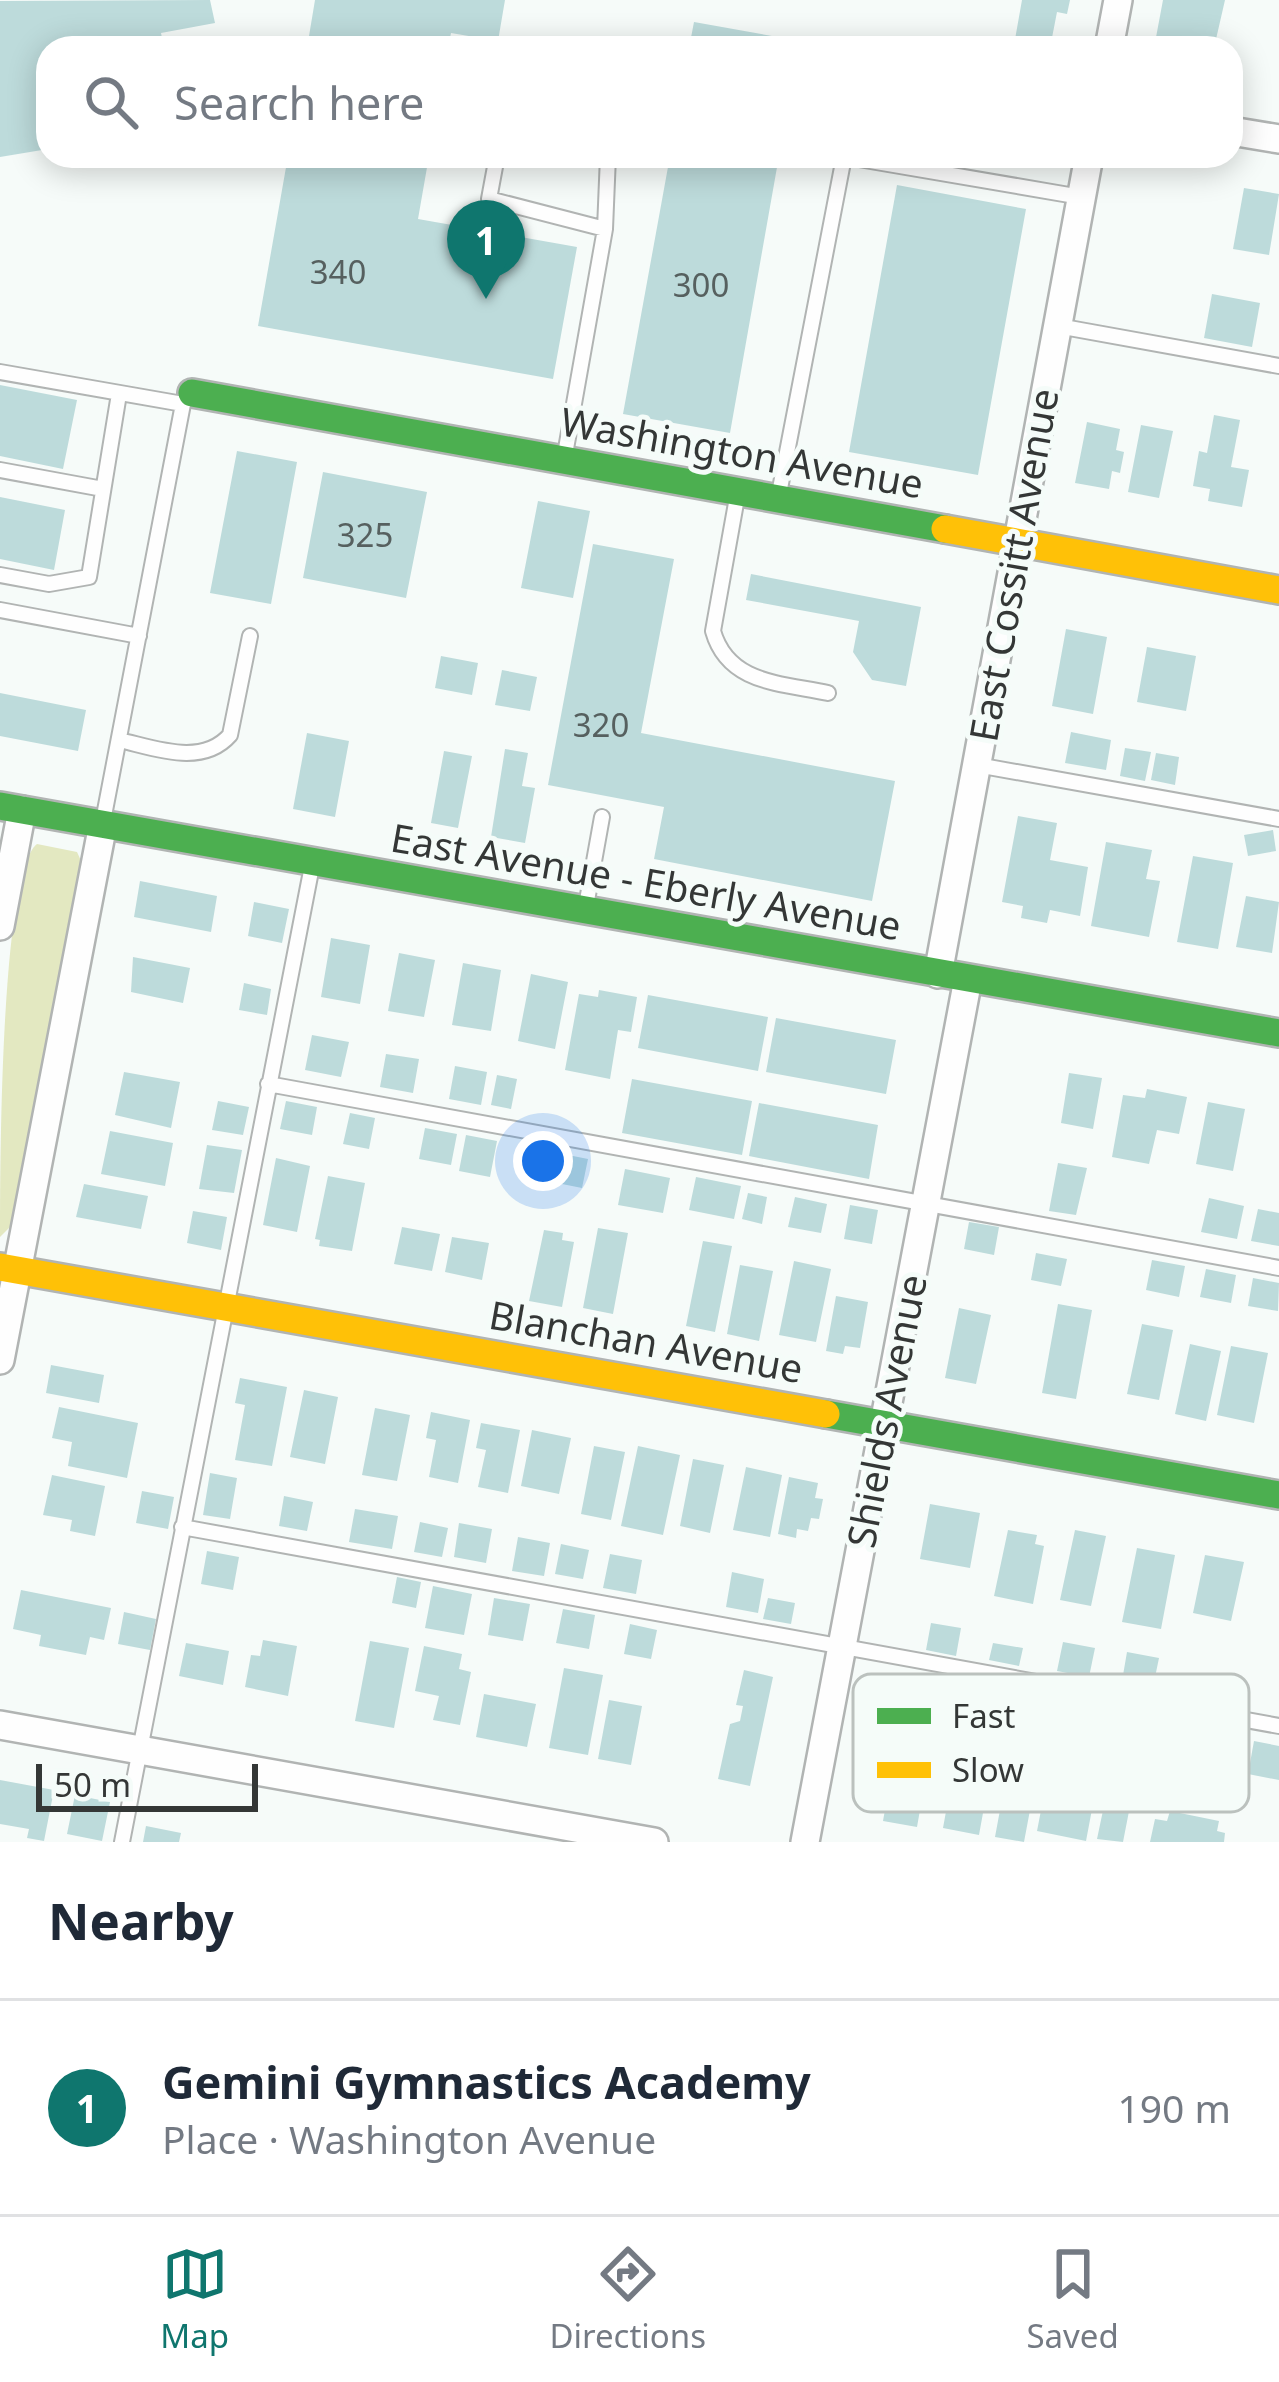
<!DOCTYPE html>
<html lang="en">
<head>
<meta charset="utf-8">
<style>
  :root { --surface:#fff; --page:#f2f2f3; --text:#1f2937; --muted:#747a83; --line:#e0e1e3; --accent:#0f766e }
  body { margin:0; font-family:"Noto Sans",sans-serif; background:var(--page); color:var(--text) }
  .scale { position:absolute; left:36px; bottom:30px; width:222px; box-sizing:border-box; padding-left:12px; border:6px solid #343736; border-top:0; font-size:33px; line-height:42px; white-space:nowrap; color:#343736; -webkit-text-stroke:9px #f5fcf9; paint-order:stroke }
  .you { position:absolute; left:543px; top:1161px; width:42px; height:42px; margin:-30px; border:9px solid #fff; border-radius:50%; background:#1a73e8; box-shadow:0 0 0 18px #1a73e833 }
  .badge { display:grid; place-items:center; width:78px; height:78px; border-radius:50%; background:var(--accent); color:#fff; font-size:39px; font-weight:700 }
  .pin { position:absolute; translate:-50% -99px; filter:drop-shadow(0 3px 6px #0008) }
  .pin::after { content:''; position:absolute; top:63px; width:42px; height:36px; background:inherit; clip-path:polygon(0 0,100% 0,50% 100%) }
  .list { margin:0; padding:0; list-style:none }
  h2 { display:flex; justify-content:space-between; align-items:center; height:156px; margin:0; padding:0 48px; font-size:51px }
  h2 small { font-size:39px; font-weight:400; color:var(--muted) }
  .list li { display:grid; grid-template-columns:78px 1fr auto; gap:36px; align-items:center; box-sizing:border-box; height:216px; padding:0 48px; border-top:3px solid var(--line) }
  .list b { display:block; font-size:45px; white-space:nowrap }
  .list p { margin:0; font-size:39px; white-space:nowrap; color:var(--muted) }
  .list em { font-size:39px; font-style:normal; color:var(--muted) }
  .icon { flex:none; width:66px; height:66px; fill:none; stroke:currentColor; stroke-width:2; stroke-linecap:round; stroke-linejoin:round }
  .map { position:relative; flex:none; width:1279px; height:1842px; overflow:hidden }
  .search { position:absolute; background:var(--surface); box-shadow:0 6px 30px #0003; left:36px; right:36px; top:36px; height:132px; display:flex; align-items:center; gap:30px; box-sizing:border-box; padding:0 42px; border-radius:36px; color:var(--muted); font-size:45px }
  .sheet { height:372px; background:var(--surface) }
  nav { display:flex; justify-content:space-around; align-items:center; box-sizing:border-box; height:168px; border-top:3px solid var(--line); background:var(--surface); font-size:33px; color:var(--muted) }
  nav a { display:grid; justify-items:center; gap:6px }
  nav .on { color:var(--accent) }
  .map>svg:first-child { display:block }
</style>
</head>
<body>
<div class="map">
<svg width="1279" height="1842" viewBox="0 0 1279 1842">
  <rect width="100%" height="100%" fill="#f6fbf9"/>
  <!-- green -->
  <path fill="#e3e8c1" d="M37,844L77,852L82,863L14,1223L0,1237C0,1174 0,872 37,844Z"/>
  <!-- building -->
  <path fill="#bddbdb" d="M210,0L215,23L161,33L164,48H48V149L0,157V1Z
    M315,0H505L498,41L451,33L448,48H307Z
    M1022,0H1070L1067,14L1057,12L1050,48L1014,45Z
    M1163,0H1225L1214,48H1154Z
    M694,22L800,41L799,48H689Z
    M288,156H429L418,219L577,247L553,379L258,326Z
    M670,156H779L730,433L623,414Z
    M897,185L1026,209L978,475L849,452Z
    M1244,188L1279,194L1269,255L1233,249Z
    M1212,294L1260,303L1252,347L1204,338Z
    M0,385L77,400L63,469L0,456Z
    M1214,415L1240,420L1231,467L1249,470L1242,507L1208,501L1210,489L1193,486L1199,451L1207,453Z
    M1087,422L1120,429L1116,450L1124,452L1120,473L1112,471L1109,489L1075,483Z
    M1141,425L1173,431L1159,498L1128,492Z
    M237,451L297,462L271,604L210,593Z
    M323,472L427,492L406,598L303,578Z
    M0,497L65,510L54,570L0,559Z
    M538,501L590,511L573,598L521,588Z
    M593,544L674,559L641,733L895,781L872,901L654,859L664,807L548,785Z
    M751,574L921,607L906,686L872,680L853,652L859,621L746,600Z
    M1066,629L1107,637L1093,714L1052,706Z
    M1147,647L1196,656L1186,711L1137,702Z
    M441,656L478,663L472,695L435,688Z
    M502,670L537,677L530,711L495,705Z
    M0,693L86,710L78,751L0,736Z
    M1071,732L1111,740L1106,770L1065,763Z
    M307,733L349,741L335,817L293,809Z
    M1125,748L1151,752L1145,781L1120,776Z
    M505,749L528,753L522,786L535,788L525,843L491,837Z
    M444,751L472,756L458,828L431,823Z
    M1156,753L1179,757L1175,785L1151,780Z
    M1018,816L1057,823L1050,860L1088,867L1080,916L1050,910L1047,923L1021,918L1023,906L1002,902Z
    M1273,830L1276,851L1248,856L1244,835Z
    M1106,842L1152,850L1146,879L1160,881L1149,937L1091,926Z
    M1193,856L1233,863L1218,949L1177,942Z
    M140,881L217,896L211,932L134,917Z
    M1246,896L1279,902L1272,953L1236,947Z
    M254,902L289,909L282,943L248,936Z
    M331,938L370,945L360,1004L321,997Z
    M399,953L435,960L424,1017L388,1011Z
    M133,957L190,968L183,1003L131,992Z
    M463,963L501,970L491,1031L452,1025Z
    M531,974L568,982L555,1049L518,1041Z
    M244,983L271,989L267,1015L239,1010Z
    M599,990L637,997L631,1032L618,1030L610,1079L565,1070L579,994L598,997Z
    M648,995L768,1017L758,1071L638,1048Z
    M776,1018L896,1040L886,1094L766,1072Z
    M312,1035L349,1042L341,1077L305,1070Z
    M386,1054L419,1059L413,1093L380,1087Z
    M455,1066L487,1072L481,1105L449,1099Z
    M124,1072L180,1082L171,1128L115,1115Z
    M1069,1073L1102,1078L1093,1129L1061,1123Z
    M497,1075L517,1079L511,1109L491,1105Z
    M632,1079L752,1101L742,1155L622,1133Z
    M1147,1089L1187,1097L1179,1134L1157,1130L1149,1164L1112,1157L1123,1095L1145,1098Z
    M218,1101L249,1107L243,1135L212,1130Z
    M286,1101L317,1107L312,1135L280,1129Z
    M1208,1102L1245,1109L1233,1171L1196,1164Z
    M759,1103L878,1125L869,1179L749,1156Z
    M350,1113L375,1118L369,1149L343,1144Z
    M425,1128L457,1134L451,1165L419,1159Z
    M110,1131L173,1143L165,1186L101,1174Z
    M466,1135L497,1141L490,1177L459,1171Z
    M207,1145L242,1150L234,1193L199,1189Z
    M558,1153L588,1159L582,1188L552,1182Z
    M276,1158L310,1166L297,1232L263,1225Z
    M1058,1163L1087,1168L1076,1215L1049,1211Z
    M625,1169L670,1178L663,1213L618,1205Z
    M328,1176L365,1183L352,1251L319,1246L320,1240L315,1239Z
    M696,1177L741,1186L734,1219L689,1210Z
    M84,1184L148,1196L141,1229L76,1217Z
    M748,1193L767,1197L762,1224L742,1219Z
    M795,1197L827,1204L821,1233L788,1227Z
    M1209,1198L1244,1206L1237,1239L1201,1232Z
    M850,1205L878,1210L872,1244L844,1239Z
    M1258,1209L1279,1213V1246L1251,1241Z
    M193,1211L227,1217L221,1250L187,1243Z
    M969,1222L999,1227L994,1255L964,1249Z
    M402,1227L440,1234L432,1271L394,1264Z
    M598,1228L628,1233L613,1314L583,1308Z
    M544,1230L563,1233L562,1240L574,1242L562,1307L529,1301Z
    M452,1237L489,1243L482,1280L445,1272Z
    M703,1241L732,1246L715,1332L686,1326Z
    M1036,1253L1067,1259L1061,1286L1031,1280Z
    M1152,1260L1185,1266L1179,1297L1146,1290Z
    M794,1261L831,1269L816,1342L779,1335Z
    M740,1265L773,1271L759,1341L727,1334Z
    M1206,1269L1236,1275L1231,1303L1200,1297Z
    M1253,1278L1279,1283L1278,1311L1248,1306Z
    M836,1296L868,1302L860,1348L845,1346L843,1354L826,1351Z
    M1058,1304L1092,1310L1076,1399L1042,1393Z
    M959,1308L991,1315L976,1384L945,1378Z
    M1142,1324L1173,1330L1159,1400L1127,1394Z
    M1190,1344L1221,1351L1206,1421L1175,1414Z
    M1231,1346L1268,1353L1254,1423L1217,1415Z
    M51,1365L104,1375L99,1403L46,1393Z
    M240,1378L287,1387L272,1466L235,1460L245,1405L235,1403Z
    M304,1390L338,1397L325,1464L290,1457Z
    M59,1407L138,1423L127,1478L68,1466L72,1442L52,1438Z
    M375,1408L410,1415L397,1481L362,1475Z
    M431,1412L470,1420L458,1483L429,1477L436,1440L426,1438Z
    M481,1423L520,1430L508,1493L478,1487L486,1450L476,1448Z
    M532,1430L571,1438L559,1494L521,1486Z
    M594,1446L625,1452L611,1520L581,1514Z
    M638,1446L680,1455L663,1535L621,1526Z
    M693,1459L724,1465L710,1533L680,1526Z
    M746,1467L782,1475L770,1537L733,1530Z
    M210,1473L237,1478L230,1519L203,1515Z
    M52,1475L105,1486L95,1536L70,1531L72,1520L43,1515Z
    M789,1477L818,1483L815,1498L823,1499L819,1519L811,1518L808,1531L797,1529L796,1538L778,1534Z
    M142,1491L174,1497L168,1529L136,1523Z
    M284,1496L313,1502L307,1531L279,1526Z
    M930,1504L980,1513L970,1568L920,1559Z
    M355,1509L398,1516L392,1549L349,1542Z
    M420,1522L448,1528L442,1557L414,1552Z
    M459,1523L492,1529L486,1563L454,1557Z
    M1008,1530L1037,1535L1035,1544L1044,1546L1033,1604L994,1596Z
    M1075,1530L1106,1536L1091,1606L1060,1600Z
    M518,1537L550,1543L544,1576L512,1571Z
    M561,1544L589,1550L583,1579L555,1574Z
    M1137,1548L1175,1555L1161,1629L1122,1622Z
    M207,1551L239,1557L233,1590L201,1584Z
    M610,1554L642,1560L636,1594L603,1588Z
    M1205,1555L1244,1562L1231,1621L1193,1613Z
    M732,1572L764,1579L758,1613L726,1607Z
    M397,1577L421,1582L416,1608L392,1603Z
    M433,1586L472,1594L464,1635L425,1628Z
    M21,1590L111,1608L104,1640L90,1637L86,1655L39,1646L41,1635L13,1629Z
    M494,1598L530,1604L523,1641L488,1635Z
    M768,1598L795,1603L791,1624L763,1619Z
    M563,1609L595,1615L589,1649L556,1643Z
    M124,1612L156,1619L150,1650L118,1644Z
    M931,1623L961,1628L956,1656L926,1650Z
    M630,1624L657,1630L651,1659L624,1654Z
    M263,1640L297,1646L288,1696L245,1687L251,1655L260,1656Z
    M370,1641L409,1648L394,1728L355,1721Z
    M1063,1642L1095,1648L1089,1677L1057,1671Z
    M186,1643L229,1651L223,1685L179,1676Z
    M993,1643L1023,1648L1019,1666L989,1660Z
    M424,1646L462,1654L459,1669L471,1672L460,1725L433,1720L439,1696L415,1691Z
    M1127,1652L1159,1658L1153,1687L1122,1681Z
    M564,1668L603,1675L588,1755L549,1748Z
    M744,1670L773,1677L750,1786L718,1779L730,1724L740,1721L743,1706L736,1705Z
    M484,1694L536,1704L527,1747L476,1737Z
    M609,1700L642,1706L631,1765L598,1759Z
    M1254,1741L1279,1746V1780L1248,1774Z
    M957,1751L993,1758L979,1835L943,1828Z
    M912,1762L928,1765L917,1827L883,1821L891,1776L909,1780Z
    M1008,1767L1037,1773L1024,1842L995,1837Z
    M0,1780L54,1790L44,1841L27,1838L29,1829L0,1824Z
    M75,1795L110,1802L102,1841L67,1834Z
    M1044,1795L1093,1804L1086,1841L1037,1831Z
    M1105,1801L1130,1806L1123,1842L1097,1839Z
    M1170,1811L1219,1821L1217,1831L1225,1833L1224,1842H1150L1155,1819L1167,1821Z
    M146,1826L181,1833L179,1842H143Z"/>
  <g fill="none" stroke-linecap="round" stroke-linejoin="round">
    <defs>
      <path id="lane" d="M497,156L489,199L605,229
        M841,156L1081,197
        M1058,326L1279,366
        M0,372L183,404
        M564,460L605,229L608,156
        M0,470L103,489
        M738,492L713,631C728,684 781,683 828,693
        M778,499L844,157
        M0,575L49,584L89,577L119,394
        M0,610L139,636
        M119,740C155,748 202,767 230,735L250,636
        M977,765L1279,819
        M103,821L183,404L192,393
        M586,906L602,817
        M268,1084L1279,1268
        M182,1527L1279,1726
        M122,1842L312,866"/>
      <path id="street" d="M1109,48L1118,0
        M1231,131L1279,139
        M0,926L22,810
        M938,974L1089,156
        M0,1360L103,824
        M0,1725L654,1842
        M805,1842L968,979"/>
      <path id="fast" d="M192,393L945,529
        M0,806L1279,1033
        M826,1414L1279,1495"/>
      <path id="slow" d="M945,529L1279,590
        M0,1267L826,1414"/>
    </defs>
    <!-- lane casing -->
    <use href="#lane" stroke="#b1b4b3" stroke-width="18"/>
    <!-- street casing -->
    <use href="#street" stroke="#b1b4b3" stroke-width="32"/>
    <!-- fast casing -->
    <use href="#fast" stroke="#b1b4b3" stroke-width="32"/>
    <!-- slow casing -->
    <use href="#slow" stroke="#b1b4b3" stroke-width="32"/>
    <!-- lane -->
    <use href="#lane" stroke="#fefefe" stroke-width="14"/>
    <!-- street -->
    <use href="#street" stroke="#fefefe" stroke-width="27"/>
    <!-- fast -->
    <use href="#fast" stroke="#4caf50" stroke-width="27"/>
    <!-- slow -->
    <use href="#slow" stroke="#ffc107" stroke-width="27"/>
  </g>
  <g text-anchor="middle" stroke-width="10" stroke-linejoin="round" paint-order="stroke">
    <!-- number labels -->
    <g font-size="33" fill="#56605f">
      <text x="338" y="284">340</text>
      <text x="701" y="297">300</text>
      <text x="365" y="547">325</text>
      <text x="601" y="737">320</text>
    </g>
    <!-- street labels -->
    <g font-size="39" fill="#343736" stroke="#f5fcf9">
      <text transform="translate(742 453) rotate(10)" y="14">Washington Avenue</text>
      <text transform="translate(1014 565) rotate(-80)" y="14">East Cossitt Avenue</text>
      <text transform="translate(646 882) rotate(10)" y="14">East Avenue - Eberly Avenue</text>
      <text transform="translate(646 1342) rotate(10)" y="14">Blanchan Avenue</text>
      <text transform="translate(887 1411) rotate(-79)" y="14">Shields Avenue</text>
    </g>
  </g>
  <!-- legend -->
  <rect x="853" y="1674" width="396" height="138" rx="18" fill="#f5fcf9" stroke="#bbc1be" stroke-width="3"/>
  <rect x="877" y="1708" width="54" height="16" fill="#4caf50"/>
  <rect x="877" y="1762" width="54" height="16" fill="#ffc107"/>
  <g font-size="33" fill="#343736">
    <text x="952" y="1728">Fast</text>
    <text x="952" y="1782">Slow</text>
  </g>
</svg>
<div class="scale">50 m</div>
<div class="you"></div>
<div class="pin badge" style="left:486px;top:299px">1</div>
<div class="search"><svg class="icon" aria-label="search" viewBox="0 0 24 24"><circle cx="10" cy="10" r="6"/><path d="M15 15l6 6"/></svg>Search here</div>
</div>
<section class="sheet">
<h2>Nearby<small></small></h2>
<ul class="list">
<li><span class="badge">1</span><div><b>Gemini Gymnastics Academy</b><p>Place · Washington Avenue</p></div><em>190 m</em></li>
</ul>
</section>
<nav>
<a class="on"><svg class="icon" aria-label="map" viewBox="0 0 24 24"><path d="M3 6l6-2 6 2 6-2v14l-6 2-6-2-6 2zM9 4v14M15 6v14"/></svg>Map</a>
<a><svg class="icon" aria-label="directions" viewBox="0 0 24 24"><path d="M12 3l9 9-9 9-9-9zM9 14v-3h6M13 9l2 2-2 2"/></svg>Directions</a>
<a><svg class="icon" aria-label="saved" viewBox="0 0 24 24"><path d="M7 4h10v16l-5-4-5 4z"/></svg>Saved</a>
</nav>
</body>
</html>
